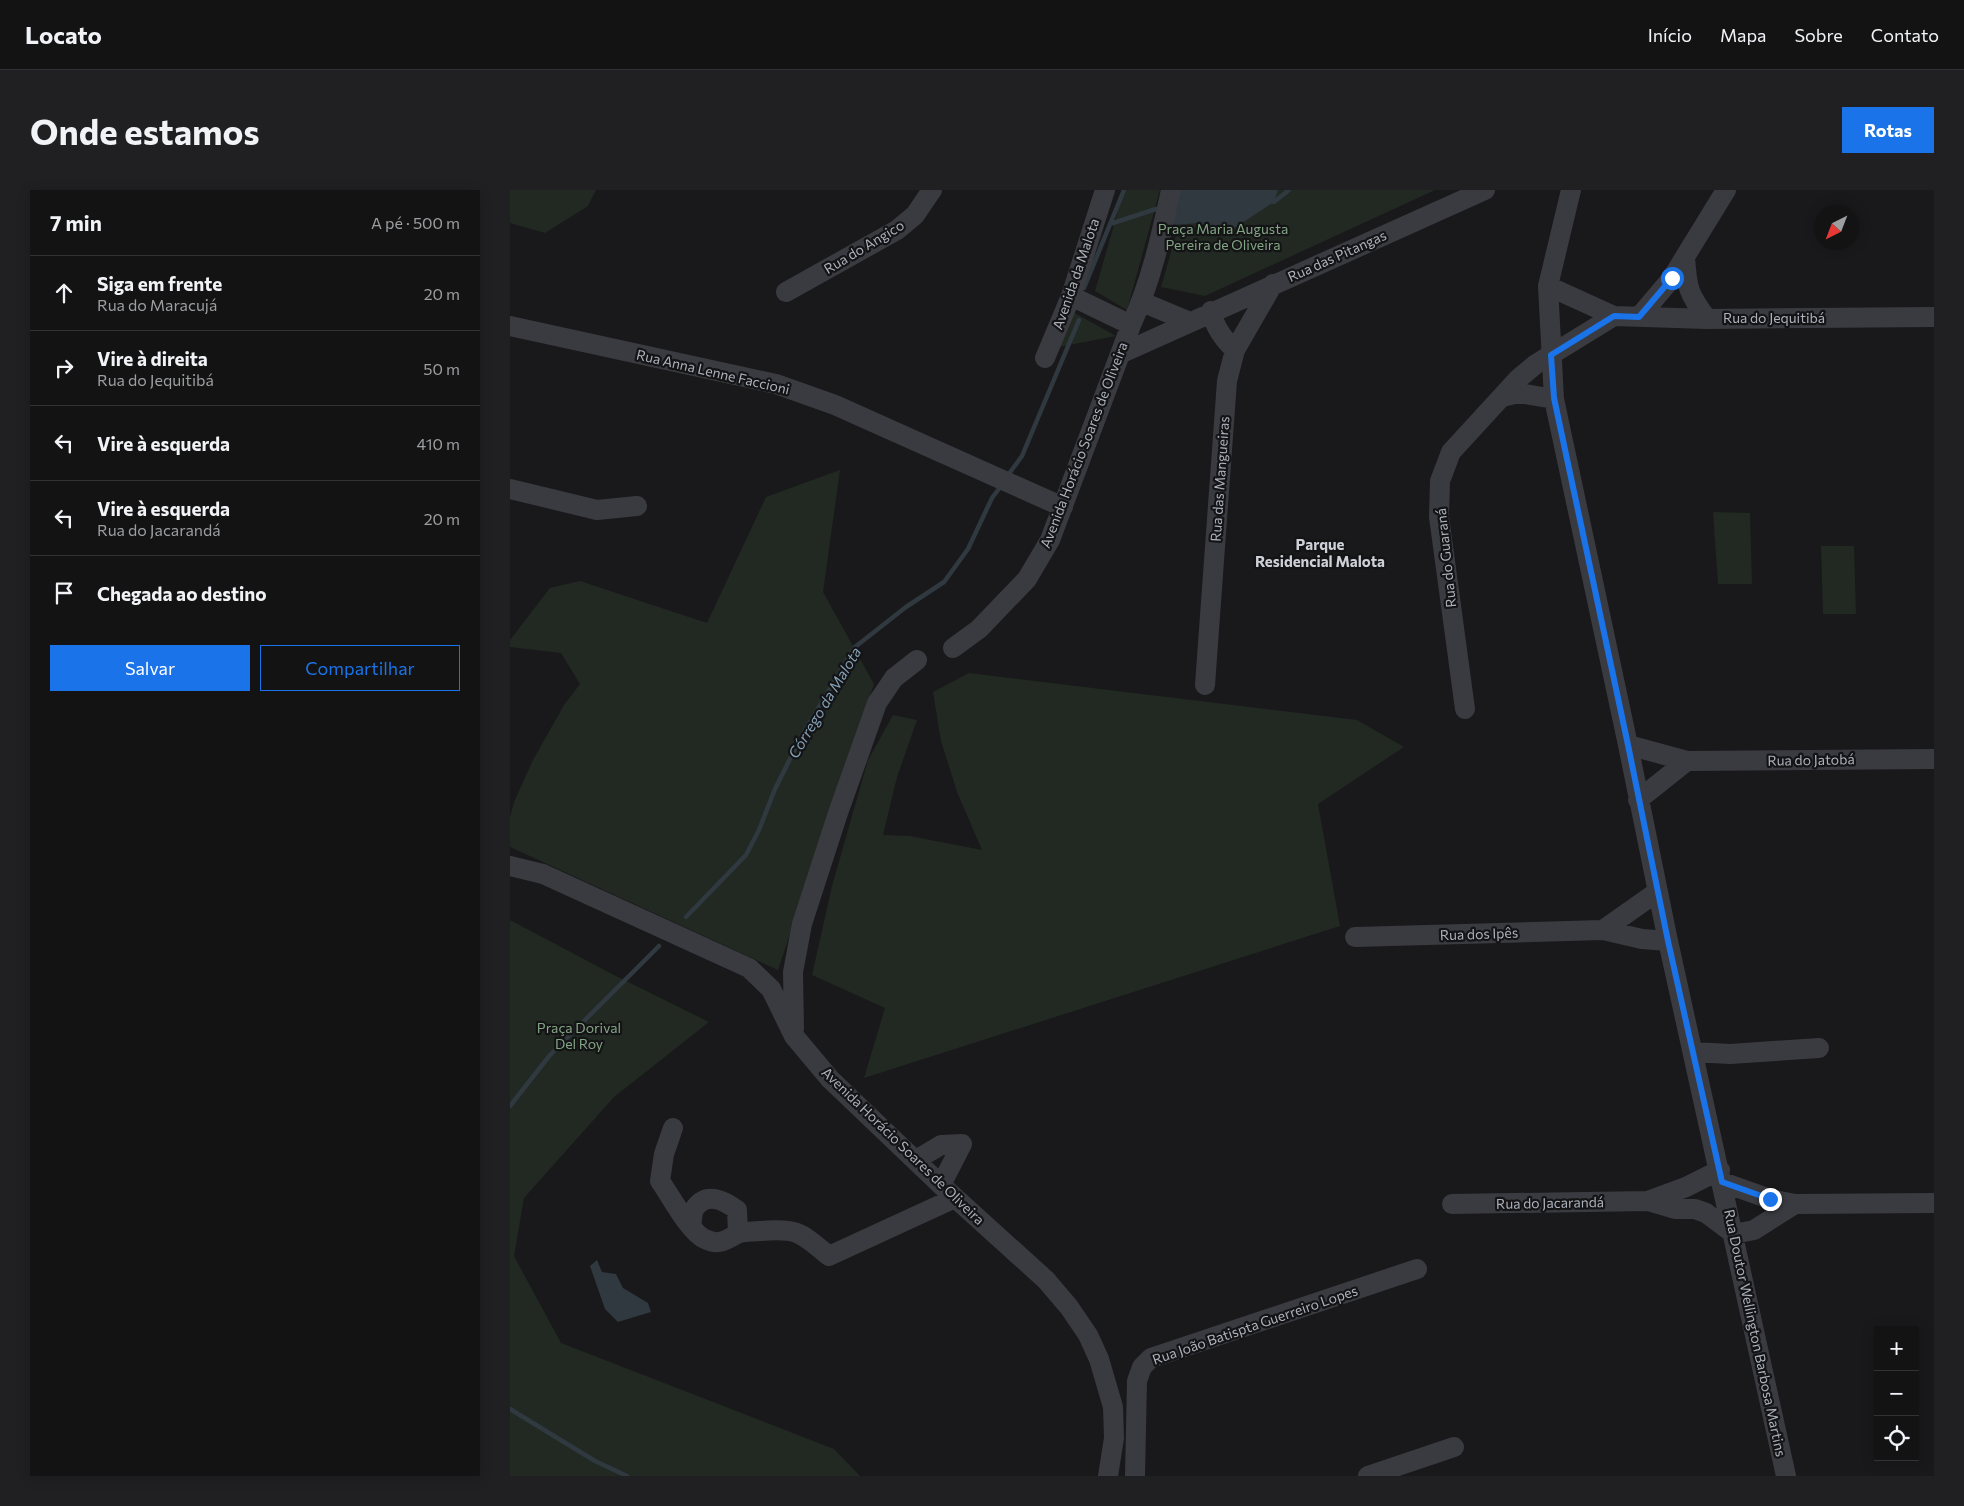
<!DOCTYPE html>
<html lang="pt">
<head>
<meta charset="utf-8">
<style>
  :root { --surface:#131314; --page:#202022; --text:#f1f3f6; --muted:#9d9ea0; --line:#323234; --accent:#1a73e8 }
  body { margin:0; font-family:Commissioner,sans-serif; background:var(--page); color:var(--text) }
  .controls { position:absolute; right:15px; bottom:15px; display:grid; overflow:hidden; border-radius:0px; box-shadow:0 2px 12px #0003 }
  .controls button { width:45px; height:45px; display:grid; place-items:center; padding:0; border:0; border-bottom:1px solid var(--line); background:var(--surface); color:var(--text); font:25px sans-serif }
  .compass { position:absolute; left:1304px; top:15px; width:45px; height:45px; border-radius:50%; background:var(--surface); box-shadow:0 2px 12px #0003; rotate:222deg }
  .stop { position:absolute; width:15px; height:15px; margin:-11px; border:4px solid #1a73e8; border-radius:50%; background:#fff }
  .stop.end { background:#1a73e8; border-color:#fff; box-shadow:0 1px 5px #0008 }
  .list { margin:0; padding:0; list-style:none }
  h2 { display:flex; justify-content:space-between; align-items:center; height:65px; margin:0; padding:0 20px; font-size:21px }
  h2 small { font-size:16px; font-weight:400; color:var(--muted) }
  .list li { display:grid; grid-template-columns:32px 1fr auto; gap:15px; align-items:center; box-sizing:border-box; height:75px; padding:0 20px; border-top:1px solid var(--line) }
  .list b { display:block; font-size:19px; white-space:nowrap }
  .list p { margin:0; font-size:16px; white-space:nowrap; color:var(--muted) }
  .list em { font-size:16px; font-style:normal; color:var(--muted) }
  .actions { display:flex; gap:10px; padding:15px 20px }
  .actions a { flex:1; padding:11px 0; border:1px solid var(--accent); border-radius:0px; text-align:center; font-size:18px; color:var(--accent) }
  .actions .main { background:var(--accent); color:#fff }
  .icon { flex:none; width:28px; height:28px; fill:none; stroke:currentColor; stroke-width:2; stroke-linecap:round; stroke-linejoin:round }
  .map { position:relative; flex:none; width:1424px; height:1286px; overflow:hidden; border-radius:0px }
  header { display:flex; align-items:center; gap:30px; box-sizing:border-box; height:70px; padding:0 25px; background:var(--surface); border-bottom:1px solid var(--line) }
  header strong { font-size:24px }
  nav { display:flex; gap:28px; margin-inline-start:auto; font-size:18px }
  .intro { display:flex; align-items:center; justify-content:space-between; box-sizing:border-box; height:120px; padding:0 30px }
  h1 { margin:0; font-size:35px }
  .button { padding:12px 22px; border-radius:0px; background:var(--accent); color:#fff; font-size:18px; font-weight:700 }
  main { display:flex; gap:30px; padding:0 30px }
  aside { flex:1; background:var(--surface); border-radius:0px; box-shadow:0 2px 12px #0003 }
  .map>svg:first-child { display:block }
</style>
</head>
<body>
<header>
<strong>Locato</strong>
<nav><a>Início</a><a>Mapa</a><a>Sobre</a><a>Contato</a></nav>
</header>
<div class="intro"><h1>Onde estamos</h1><a class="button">Rotas</a></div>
<main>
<aside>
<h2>7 min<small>A pé · 500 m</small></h2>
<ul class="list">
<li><svg class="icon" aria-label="ahead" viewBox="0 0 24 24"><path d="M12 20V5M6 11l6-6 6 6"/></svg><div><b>Siga em frente</b><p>Rua do Maracujá</p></div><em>20 m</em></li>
<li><svg class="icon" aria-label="right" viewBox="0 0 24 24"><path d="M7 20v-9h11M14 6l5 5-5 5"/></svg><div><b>Vire à direita</b><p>Rua do Jequitibá</p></div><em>50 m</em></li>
<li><svg class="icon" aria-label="left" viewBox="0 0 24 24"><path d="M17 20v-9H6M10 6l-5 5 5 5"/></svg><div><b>Vire à esquerda</b></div><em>410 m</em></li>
<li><svg class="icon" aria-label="left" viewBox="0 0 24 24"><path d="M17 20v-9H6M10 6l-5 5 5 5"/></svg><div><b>Vire à esquerda</b><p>Rua do Jacarandá</p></div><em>20 m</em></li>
<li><svg class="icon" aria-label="arrive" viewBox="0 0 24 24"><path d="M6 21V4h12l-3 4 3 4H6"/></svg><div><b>Chegada ao destino</b></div></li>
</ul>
<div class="actions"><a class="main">Salvar</a><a>Compartilhar</a></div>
</aside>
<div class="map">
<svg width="1424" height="1286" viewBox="0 0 1424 1286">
  <rect width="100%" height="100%" fill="#19191b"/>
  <!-- green -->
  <path fill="#212922" d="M0,0H86L78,16L35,43L0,33Z
    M614,0H650L617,120L585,101Z
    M679,0H925L695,106L651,97Z
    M561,121L606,146L549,157Z
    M330,280L313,402L364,494L268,780L0,657V627L4,612L23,570L54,515L70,494L51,463L0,457V450L40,398L70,391L197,433L256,307Z
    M1203,322L1240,323L1242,394H1208Z
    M1311,356H1344L1346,424H1313Z
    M459,483L847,530L894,557L808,614L830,736L354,888L375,818L302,785L322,696L358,570L383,525L407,530L387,587L373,645L400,646L472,660L447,602L431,551L423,502Z
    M0,730L102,784L199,832L104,907L14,1008L4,1066L51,1153L324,1259L350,1286H0Z"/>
  <!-- water -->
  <path fill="#2f393f" d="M666,0H768L764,12L720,41L689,33L665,35L660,30Z
    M87,1070L92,1082L106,1084L113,1098L138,1113L141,1122L108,1132L95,1119L80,1076Z"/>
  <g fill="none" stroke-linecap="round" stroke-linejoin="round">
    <!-- stream -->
    <path stroke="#2f393f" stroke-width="4.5" d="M764,12L779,0
      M600,34L646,19
      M574,98L614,0
      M498,285L512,266L569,130
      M176,727L236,665L249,640L265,599L291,547L345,457L396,417L434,392L458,359L482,308L491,296
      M0,916L40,865L149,756
      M0,1219L85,1271L117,1286"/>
    <!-- minor -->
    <path stroke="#3a3b40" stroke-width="20" d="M1061,0L1038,96L1044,209L1118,555L1158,751L1276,1286
      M1175,67C1177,98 1178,103 1197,129
      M1038,96L1104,126L1197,129L1424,127
      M276,102L387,40L405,25L422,0
      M561,106L621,135
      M632,112L680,132
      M701,121C705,138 713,149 725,160
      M1129,127L1162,88L1216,0
      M0,136L266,194L325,215L553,317
      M610,164L975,0
      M535,168L561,106L595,0
      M992,207L1009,203L1044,209
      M0,299L87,320L127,316
      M443,458L469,439L517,389L540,350L621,135C641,92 651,46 661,0
      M695,495L717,191L725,160L763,94
      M955,519L929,327L930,291L941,262L1008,189L1026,174L1104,126
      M1118,555L1177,571L1424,569
      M1128,610L1177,571
      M0,676L33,684L239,778L261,799L284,846L320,889L431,995L536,1090L559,1117L578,1145L589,1169L603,1217L604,1248L598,1286
      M1093,740L1147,702
      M845,747L1093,740L1132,749L1158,751
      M284,839L283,782L292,734L328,623L367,513L384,488L407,470
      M1183,862L1220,864L1309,858
      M163,938L154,964L150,991C160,1005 180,1043 195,1049C209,1056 216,1050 227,1044C233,1041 243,1042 250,1041C288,1038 290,1042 319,1066L445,1008
      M406,970L431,955L452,954
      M1212,992L1260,1009L1285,1014L1424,1013
      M431,995L452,954
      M1138,1011L1176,997L1210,980
      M942,1014L1138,1011L1165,1019H1185L1196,1023L1224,1044L1244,1040L1285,1014
      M181,1037C182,1032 182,1022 185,1018C197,1001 215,1011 227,1020L228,1043
      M625,1286L627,1191L632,1177L641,1168L907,1079
      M858,1286L944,1257"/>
  </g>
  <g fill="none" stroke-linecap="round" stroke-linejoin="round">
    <!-- route -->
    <path stroke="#1a73e8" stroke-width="6" d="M1162,88L1129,127L1104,126L1041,165L1044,208L1118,555L1158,751L1212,992L1260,1009"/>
  </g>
  <g text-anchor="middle" stroke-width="4.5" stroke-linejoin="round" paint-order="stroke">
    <!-- park labels -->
    <g font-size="14" fill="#83a584" stroke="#141416">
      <text x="713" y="44">Praça Maria Augusta<tspan x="713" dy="16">Pereira de Oliveira</tspan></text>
      <text x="69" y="843">Praça Dorival<tspan x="69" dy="16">Del Roy</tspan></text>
    </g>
    <!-- street labels -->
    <g font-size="14" fill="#acb1bb" stroke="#141416">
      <text transform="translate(354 57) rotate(-31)" y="5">Rua do Angico</text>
      <text transform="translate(827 66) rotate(-24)" y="5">Rua das Pitangas</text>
      <text transform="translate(566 84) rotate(-71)" y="5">Avenida da Malota</text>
      <text x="1264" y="133">Rua do Jequitibá</text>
      <text transform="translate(203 182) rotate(13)" y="5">Rua Anna Lenne Faccioni</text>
      <text transform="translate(574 255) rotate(-69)" y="5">Avenida Horácio Soares de Oliveira</text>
      <text transform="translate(710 289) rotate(-86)" y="5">Rua das Mangueiras</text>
      <text transform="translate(936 368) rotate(-96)" y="5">Rua do Guaraná</text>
      <text transform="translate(1301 570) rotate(-1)" y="5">Rua do Jatobá</text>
      <text transform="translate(969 744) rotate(-2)" y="5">Rua dos Ipês</text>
      <text transform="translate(393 956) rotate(44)" y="5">Avenida Horácio Soares de Oliveira</text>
      <text transform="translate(1040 1013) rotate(-1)" y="5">Rua do Jacarandá</text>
      <text transform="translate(745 1135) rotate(-19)" y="5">Rua João Batispta Guerreiro Lopes</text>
      <text transform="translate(1245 1143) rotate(78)" y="5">Rua Doutor Wellington Barbosa Martins</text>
    </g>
    <!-- neighbourhood labels -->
    <g font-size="15" font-weight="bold" fill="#cdd0d7" stroke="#141416">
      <text x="810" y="360">Parque<tspan x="810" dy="17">Residencial Malota</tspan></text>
    </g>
    <!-- water labels -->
    <g font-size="15" font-style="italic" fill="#84a0b5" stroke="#141416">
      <text transform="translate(315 513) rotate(-59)" y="5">Córrego da Malota</text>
    </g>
  </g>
</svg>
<div class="controls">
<button>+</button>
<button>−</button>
<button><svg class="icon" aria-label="locate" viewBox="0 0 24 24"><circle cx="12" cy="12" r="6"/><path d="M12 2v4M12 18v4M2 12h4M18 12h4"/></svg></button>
</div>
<svg class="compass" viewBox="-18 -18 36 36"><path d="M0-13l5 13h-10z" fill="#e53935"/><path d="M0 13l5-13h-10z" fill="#9d9ea0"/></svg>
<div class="stop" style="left:1162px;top:88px"></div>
<div class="stop end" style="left:1260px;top:1009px"></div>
</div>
</main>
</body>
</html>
